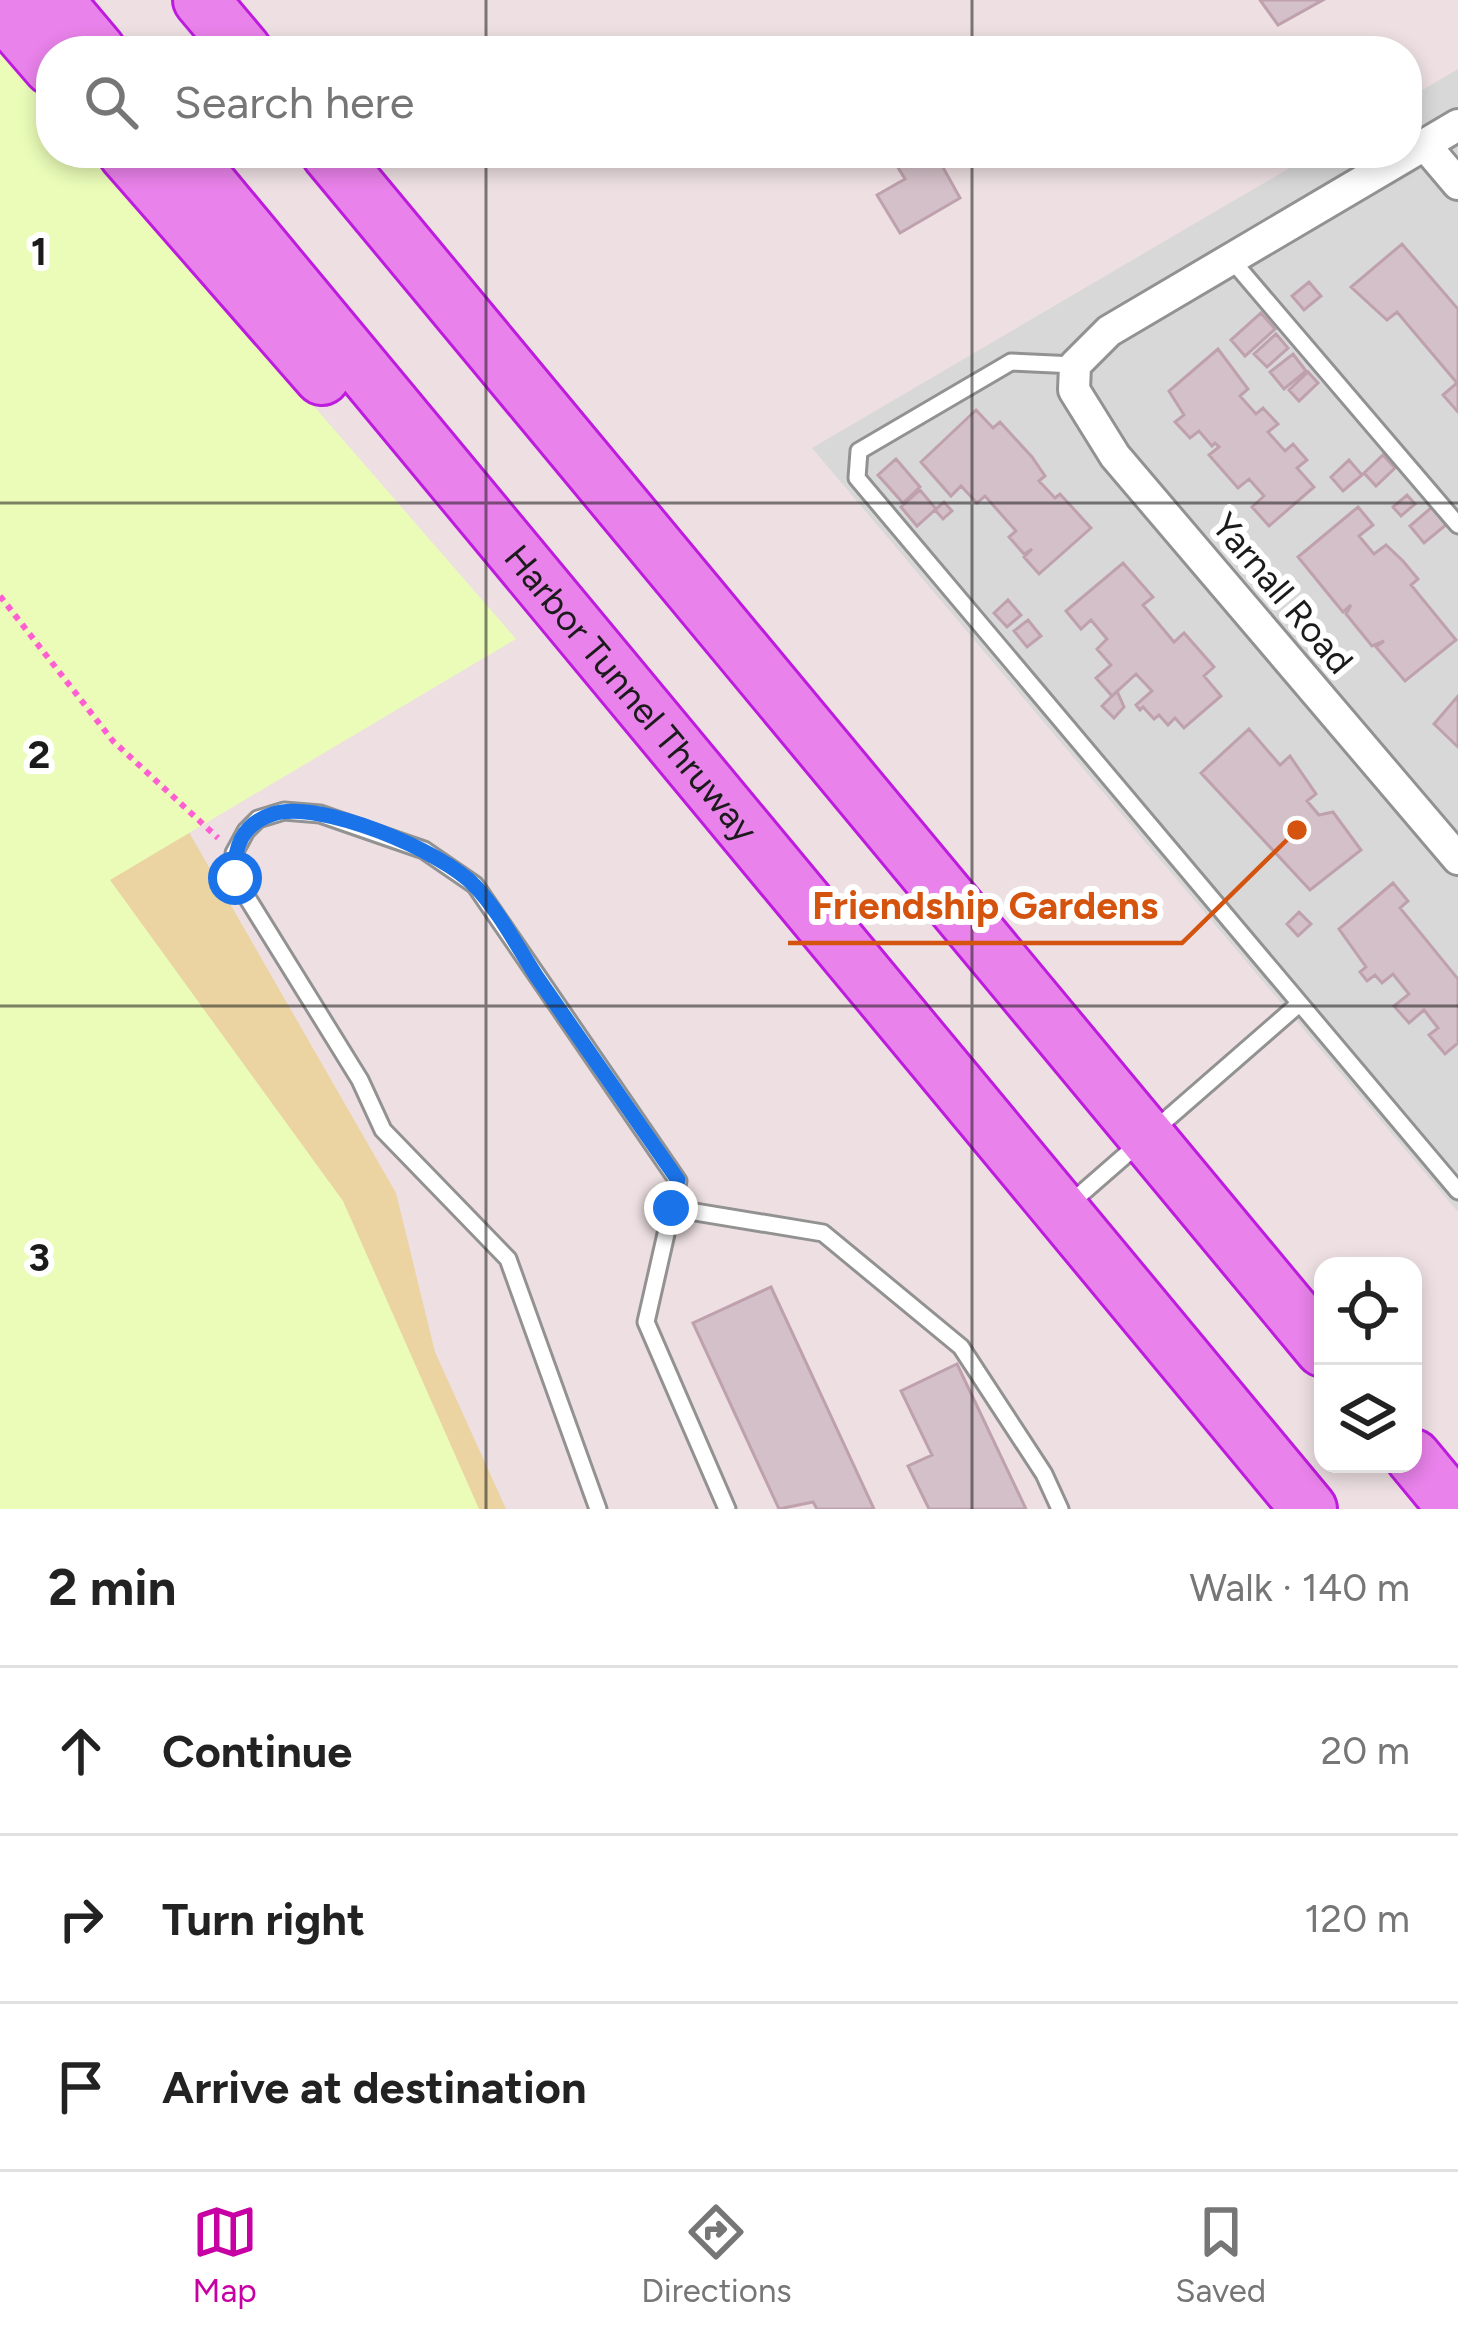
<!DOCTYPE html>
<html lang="en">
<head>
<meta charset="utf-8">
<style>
  :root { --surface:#fff; --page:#f2f2f2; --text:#222; --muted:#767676; --line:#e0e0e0; --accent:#c600a3 }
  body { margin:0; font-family:Figtree,sans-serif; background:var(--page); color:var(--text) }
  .controls { position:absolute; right:36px; bottom:36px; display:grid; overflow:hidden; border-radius:24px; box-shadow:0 6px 18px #0003 }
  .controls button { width:108px; height:108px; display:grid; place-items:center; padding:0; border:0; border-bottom:3px solid var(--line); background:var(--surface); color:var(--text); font:60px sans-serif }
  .stop { position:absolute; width:36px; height:36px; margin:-27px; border:9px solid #1a73e8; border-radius:50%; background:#fff }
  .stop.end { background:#1a73e8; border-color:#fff; box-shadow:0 3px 12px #0008 }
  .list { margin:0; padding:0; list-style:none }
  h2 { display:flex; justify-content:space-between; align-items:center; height:156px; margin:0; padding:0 48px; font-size:51px }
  h2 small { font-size:39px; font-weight:400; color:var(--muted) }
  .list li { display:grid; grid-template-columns:78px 1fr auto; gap:36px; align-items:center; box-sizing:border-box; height:168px; padding:0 48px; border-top:3px solid var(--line) }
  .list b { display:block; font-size:45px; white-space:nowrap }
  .list em { font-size:39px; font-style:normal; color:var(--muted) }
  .icon { flex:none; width:66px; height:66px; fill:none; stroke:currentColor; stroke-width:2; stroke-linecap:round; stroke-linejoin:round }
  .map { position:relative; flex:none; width:1458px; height:1509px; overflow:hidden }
  .search { position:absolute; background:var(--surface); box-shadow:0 6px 18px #0003; left:36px; right:36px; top:36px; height:132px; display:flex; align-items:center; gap:30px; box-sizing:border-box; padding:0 42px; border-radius:48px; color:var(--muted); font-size:45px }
  .sheet { height:660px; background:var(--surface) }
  nav { display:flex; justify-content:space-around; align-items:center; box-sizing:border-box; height:168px; border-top:3px solid var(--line); background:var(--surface); font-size:33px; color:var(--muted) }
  nav a { display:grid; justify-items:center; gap:6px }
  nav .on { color:var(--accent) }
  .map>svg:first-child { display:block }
</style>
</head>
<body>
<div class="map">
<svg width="1458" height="1509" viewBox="0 0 1458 1509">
  <rect width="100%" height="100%" fill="#eddfe2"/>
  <!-- residential -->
  <path fill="#d9d8d9" d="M1458,69V1212L812,448L1315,153H1407V99Z"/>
  <!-- grass -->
  <path fill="#ebd4a1" d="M0,383L186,827L396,1193L435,1352L506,1509H421L114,958Z"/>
  <!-- park -->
  <path fill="#eafcb8" d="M0,45L51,104V153H94L516,639L110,880L343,1201L479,1509H0Z"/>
  <!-- building -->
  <path fill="#d4c0c8" stroke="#bfa1ad" stroke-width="3" d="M1260,0H1323L1278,25Z
    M896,153H935L960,198L900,233L877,195L905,179L891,156Z
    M1402,244L1458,309V412L1443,395L1457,383L1397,312L1387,320L1351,287Z
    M1309,282L1321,296L1304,310L1292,296Z
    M1261,313L1275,329L1245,356L1231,340Z
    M1276,334L1288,348L1267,367L1254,354Z
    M1218,349L1248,389L1240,396L1256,414L1263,408L1278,424L1268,432L1285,451L1293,444L1307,460L1297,468L1314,487L1269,526L1252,507L1264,496L1249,479L1238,488L1209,455L1219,447L1215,443L1212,446L1199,431L1190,438L1175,422L1184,415L1169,391Z
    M1293,354L1306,371L1284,389L1270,372Z
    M1308,372L1318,383L1299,401L1289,390Z
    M976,410L993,428L1000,422L1032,457L1045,476L1039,481L1055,498L1060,494L1091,528L1039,574L1024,557L1032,549L1024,554L1009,537L1016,531L985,496L977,503L961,486L951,496L921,462Z
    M1383,455L1395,468L1376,486L1364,473Z
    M896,459L920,487L903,503L878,475Z
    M1349,460L1362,475L1343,491L1331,477Z
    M920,490L936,509L944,502L952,511L943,519L935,510L917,526L901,507Z
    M1407,495L1415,504L1401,516L1393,507Z
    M1358,507L1373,525L1359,536L1374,554L1386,545L1403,561L1418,579L1411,585L1456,640L1405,681L1376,647L1384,641L1372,646L1346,614L1351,605L1343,612L1298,557Z
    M1432,507L1447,524L1424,543L1410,526Z
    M1123,563L1153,597L1143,605L1174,642L1184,633L1214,667L1204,676L1221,696L1184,728L1175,718L1168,725L1159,715L1154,719L1143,707L1140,710L1136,705L1152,691L1136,674L1112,696L1096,678L1111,665L1097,649L1107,639L1091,620L1081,629L1066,611Z
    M1008,600L1021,615L1007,627L994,613Z
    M1028,620L1041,636L1027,647L1014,631Z
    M1117,691L1124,707L1114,718L1102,706Z
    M1458,696V747L1434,724Z
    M1249,729L1280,765L1290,756L1316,794L1307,801L1319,815L1333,812L1361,850L1310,890L1201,773Z
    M1393,883L1408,901L1400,908L1458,979V1043L1445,1054L1429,1035L1438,1028L1424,1010L1409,1023L1394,1006L1409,994L1393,974L1382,983L1375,975L1367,981L1360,972L1366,967L1339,929Z
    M1299,912L1311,924L1298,936L1287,924Z
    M771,1287L874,1509H817L813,1502L779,1509L693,1323Z
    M957,1364L1026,1509H929L908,1466L932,1455L901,1391Z"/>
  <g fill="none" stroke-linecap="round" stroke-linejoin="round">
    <defs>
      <path id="lane" d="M1230,258L1458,525
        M1075,365L1011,362L859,451L857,478L1458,1191
        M1066,1207L1299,1004
        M671,1208L823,1233L961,1347L1044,1474L1060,1509
        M598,1509L508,1259L383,1130L360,1080L235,878L234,853L246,831L258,819L284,811L320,814L424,850L475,885L678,1181L646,1322L727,1509"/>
      <path id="street" d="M1458,125L1109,331L1075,365L1074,390L1115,456L1458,859
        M1425,145L1458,184"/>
      <g id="highway">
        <path d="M55,0L98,51"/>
        <path d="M201,0L244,51"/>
        <path d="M0,8L51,67"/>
        <path d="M126,153L322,377"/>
        <path id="s1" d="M183,153L1309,1509"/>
        <path d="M329,153L1323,1349"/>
        <path d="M1413,1457L1456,1509"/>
      </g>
    </defs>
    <!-- lane casing -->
    <use href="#lane" stroke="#929292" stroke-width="21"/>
    <!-- street casing -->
    <use href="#street" stroke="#929292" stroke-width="36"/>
    <!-- highway casing -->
    <use href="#highway" stroke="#bd1bdd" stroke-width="60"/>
    <!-- path -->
    <path stroke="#ff5fd2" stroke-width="6" stroke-dasharray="6 6" stroke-linecap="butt" d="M0,596L113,741L218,838"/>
    <!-- lane -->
    <use href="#lane" stroke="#fff" stroke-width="15"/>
    <!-- street -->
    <use href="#street" stroke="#fff" stroke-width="30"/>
    <!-- highway -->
    <use href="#highway" stroke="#e982ea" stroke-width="54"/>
  </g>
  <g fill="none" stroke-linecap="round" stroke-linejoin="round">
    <!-- route -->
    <path stroke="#1a73e8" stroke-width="15" d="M235,878C233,847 242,824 273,814C320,799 442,851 475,886C499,911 518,948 537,977C584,1045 631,1113 678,1180L671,1208"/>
  </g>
  <!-- grid -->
  <path fill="none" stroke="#1b1b1b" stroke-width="3" stroke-opacity="0.55" d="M486,0V51M972,0V51M486,153V1509M972,153V1509M0,503H1458M0,1006H1458"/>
  <g text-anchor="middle" stroke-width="12" stroke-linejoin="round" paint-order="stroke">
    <!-- street labels -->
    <g font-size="36" fill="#1b1b1b" stroke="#fff">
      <text transform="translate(1283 593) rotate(50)" y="13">Yarnall Road</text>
      <text dy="13" stroke="none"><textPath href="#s1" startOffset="702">Harbor Tunnel Thruway</textPath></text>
    </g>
  </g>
  <g font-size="39" text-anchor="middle" font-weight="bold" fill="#1b1b1b" stroke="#fff" stroke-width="12" stroke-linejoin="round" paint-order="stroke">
    <text x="39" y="265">1</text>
    <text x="39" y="768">2</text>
    <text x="39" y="1271">3</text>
  </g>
  <!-- callouts -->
  <path fill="none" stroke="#d4530e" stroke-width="4.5" d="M1297 830L1182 943H788"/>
  <circle fill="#d4530e" stroke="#fff" stroke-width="4.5" cx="1297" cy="830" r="12"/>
  <g font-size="39" text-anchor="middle" font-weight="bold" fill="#d4530e" stroke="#fff" stroke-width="12" stroke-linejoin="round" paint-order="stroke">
    <text x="985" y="919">Friendship Gardens</text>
  </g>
</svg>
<div class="controls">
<button><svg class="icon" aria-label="locate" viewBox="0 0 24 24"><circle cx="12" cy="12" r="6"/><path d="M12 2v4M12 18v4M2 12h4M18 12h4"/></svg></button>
<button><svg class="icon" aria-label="layers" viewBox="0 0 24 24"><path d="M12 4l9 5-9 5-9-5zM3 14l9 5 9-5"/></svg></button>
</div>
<div class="stop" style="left:235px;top:878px"></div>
<div class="stop end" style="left:671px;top:1208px"></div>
<div class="search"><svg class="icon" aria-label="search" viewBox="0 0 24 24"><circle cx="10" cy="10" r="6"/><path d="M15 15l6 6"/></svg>Search here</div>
</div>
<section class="sheet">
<h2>2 min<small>Walk · 140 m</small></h2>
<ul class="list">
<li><svg class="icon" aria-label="ahead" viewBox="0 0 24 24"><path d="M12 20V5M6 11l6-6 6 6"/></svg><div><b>Continue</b></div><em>20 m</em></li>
<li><svg class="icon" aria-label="right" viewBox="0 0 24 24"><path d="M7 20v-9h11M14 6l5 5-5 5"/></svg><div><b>Turn right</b></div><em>120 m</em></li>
<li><svg class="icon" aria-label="arrive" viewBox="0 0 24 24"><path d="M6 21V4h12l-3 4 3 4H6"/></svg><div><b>Arrive at destination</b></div></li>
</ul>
</section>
<nav>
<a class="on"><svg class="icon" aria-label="map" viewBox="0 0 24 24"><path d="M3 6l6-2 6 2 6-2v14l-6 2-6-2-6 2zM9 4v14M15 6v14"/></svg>Map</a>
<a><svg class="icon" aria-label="directions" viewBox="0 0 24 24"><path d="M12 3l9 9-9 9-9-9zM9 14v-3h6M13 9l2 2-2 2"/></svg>Directions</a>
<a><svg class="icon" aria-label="saved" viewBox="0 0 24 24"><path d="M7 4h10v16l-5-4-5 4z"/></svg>Saved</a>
</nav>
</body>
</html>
